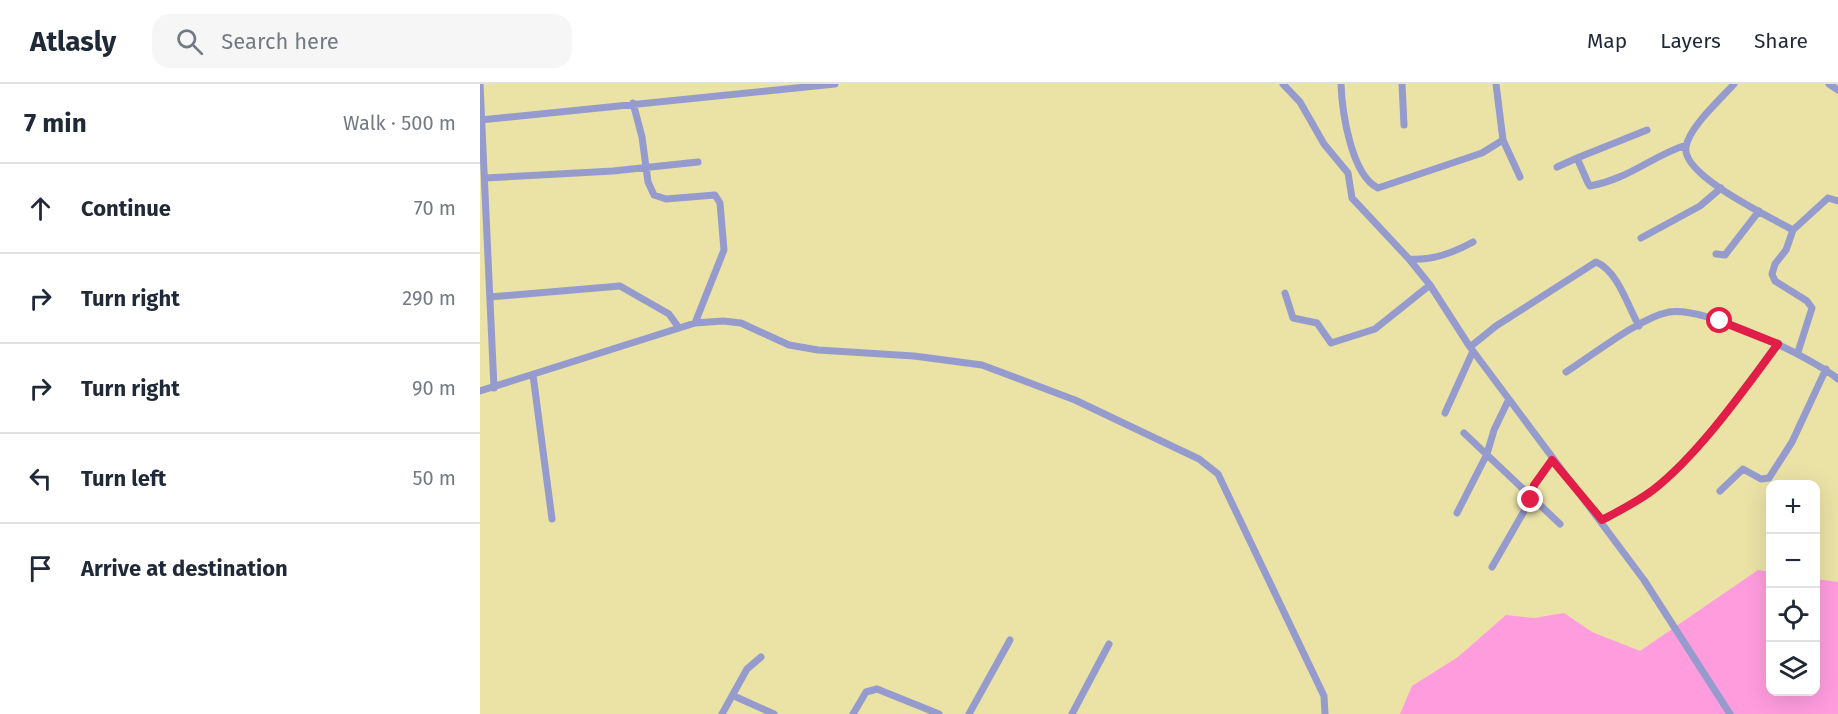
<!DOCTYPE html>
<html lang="en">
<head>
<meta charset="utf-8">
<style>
  :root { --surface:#fff; --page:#f6f6f7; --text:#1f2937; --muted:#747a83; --line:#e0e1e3 }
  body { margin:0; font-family:"Fira Sans",sans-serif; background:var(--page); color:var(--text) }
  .controls { position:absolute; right:18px; bottom:18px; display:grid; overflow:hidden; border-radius:12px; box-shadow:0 6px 24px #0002 }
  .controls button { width:54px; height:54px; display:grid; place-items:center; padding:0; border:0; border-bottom:2px solid var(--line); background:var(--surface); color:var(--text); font:30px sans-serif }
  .stop { position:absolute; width:18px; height:18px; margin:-14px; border:4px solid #e11d48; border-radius:50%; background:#fff }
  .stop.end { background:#e11d48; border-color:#fff; box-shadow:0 2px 6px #0008 }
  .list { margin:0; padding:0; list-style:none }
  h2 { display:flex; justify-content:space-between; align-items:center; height:78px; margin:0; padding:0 24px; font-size:26px }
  h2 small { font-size:20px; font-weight:400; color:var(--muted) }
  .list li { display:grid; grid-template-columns:39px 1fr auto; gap:18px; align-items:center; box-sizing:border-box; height:90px; padding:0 24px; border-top:2px solid var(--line) }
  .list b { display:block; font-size:22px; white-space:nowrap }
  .list em { font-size:20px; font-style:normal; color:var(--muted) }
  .icon { flex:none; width:33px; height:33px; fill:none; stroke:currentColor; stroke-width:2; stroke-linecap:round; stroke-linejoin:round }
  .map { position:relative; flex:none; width:1358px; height:630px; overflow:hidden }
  header { display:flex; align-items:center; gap:36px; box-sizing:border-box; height:84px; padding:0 30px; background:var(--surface); border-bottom:2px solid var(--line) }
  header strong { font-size:28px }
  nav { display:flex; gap:33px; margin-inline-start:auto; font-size:21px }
  .search { width:420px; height:54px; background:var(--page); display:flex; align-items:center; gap:15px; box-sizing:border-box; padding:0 21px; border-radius:18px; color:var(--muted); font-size:22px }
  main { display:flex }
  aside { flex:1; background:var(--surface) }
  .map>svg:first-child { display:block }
</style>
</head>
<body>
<header>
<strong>Atlasly</strong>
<div class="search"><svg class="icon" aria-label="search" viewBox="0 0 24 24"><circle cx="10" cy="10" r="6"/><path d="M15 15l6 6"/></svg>Search here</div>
<nav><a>Map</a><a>Layers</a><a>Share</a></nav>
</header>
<main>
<aside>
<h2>7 min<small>Walk · 500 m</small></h2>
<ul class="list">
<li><svg class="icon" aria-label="ahead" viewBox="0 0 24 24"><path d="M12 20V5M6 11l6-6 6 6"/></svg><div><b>Continue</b></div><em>70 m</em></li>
<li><svg class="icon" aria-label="right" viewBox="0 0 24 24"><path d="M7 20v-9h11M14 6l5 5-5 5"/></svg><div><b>Turn right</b></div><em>290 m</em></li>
<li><svg class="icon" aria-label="right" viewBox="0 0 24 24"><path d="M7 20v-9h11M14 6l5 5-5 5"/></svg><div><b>Turn right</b></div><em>90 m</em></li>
<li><svg class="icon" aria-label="left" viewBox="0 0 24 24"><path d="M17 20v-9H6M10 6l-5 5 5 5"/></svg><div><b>Turn left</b></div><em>50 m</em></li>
<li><svg class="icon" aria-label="arrive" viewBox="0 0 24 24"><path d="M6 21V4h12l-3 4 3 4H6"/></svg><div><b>Arrive at destination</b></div></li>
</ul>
</aside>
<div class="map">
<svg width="1358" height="630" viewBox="0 0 1358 630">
  <rect width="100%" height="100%" fill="#ebe2a6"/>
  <!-- green -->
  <path fill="#ff9cde" d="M1278,486L1290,488V608H1336V495L1358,498V630H920L932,602L978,573L1026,531L1054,534L1084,529L1112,548L1160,567Z"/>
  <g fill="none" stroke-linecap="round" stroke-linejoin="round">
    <!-- street -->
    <path stroke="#969bce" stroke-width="7" d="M0,0L14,304
      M803,0L820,18L844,60L868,89L872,114L929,175L950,201L990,263L1164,496L1250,630
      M861,0C862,27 871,91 898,104L1002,69L1023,56
      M922,0L924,41
      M1016,0L1023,56L1040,93
      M1254,0C1241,15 1209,43 1206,63C1201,91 1290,133 1313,146
      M1349,0L1358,6
      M153,19L162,53L168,98L174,111L186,115L235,111L240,119L244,166L215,239
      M0,36L355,0
      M1167,46L1097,74L1108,99L1110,102C1149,95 1170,73 1206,61
      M1077,83L1097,74
      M5,94L133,87L218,78
      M1161,154L1220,122L1241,104
      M1236,170L1245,171L1279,127
      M929,175C952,177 973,169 993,158
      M805,209L813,234L837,239L851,259L895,245L950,201
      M10,213L140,202L189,230L199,244
      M990,263L1016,242L1116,178C1138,187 1148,223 1159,242
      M1318,268L1332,224L1327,217L1295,197L1292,190L1295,180L1306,166L1313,146L1348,114L1358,117
      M1086,288C1113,271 1159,234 1189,228C1224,222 1330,272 1358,295
      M53,291L72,435
      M0,307L215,239L243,237L261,239L309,261L338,266L434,272L502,281L595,316L719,375L738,390L844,612L845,630
      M965,329L993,267
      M984,349L1080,440
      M1240,407L1263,385L1281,395L1289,394L1312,358L1346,285
      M977,429L1007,370L1014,346L1029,315
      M1122,436C1139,427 1157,418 1173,406C1219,370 1263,307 1298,259
      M1012,483L1051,415L1055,401L1072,376
      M254,612L294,630
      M242,630L267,585L281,573
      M373,630L386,608L397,605L459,630
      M489,630L530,556
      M592,630L629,560"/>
  </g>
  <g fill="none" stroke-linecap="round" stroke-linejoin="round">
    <!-- route -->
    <path stroke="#e11d48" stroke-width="8" d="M1051,416L1054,401L1072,376L1122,436C1139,427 1157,418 1173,406C1219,370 1263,307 1298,260L1240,237"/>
  </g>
</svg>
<div class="controls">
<button>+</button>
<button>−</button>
<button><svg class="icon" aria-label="locate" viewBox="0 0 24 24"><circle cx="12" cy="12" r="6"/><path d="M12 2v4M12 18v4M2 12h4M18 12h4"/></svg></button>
<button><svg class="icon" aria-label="layers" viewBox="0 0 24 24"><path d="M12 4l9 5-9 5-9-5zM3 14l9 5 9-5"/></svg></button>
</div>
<div class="stop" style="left:1240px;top:237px"></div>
<div class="stop end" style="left:1051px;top:416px"></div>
</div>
</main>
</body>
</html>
